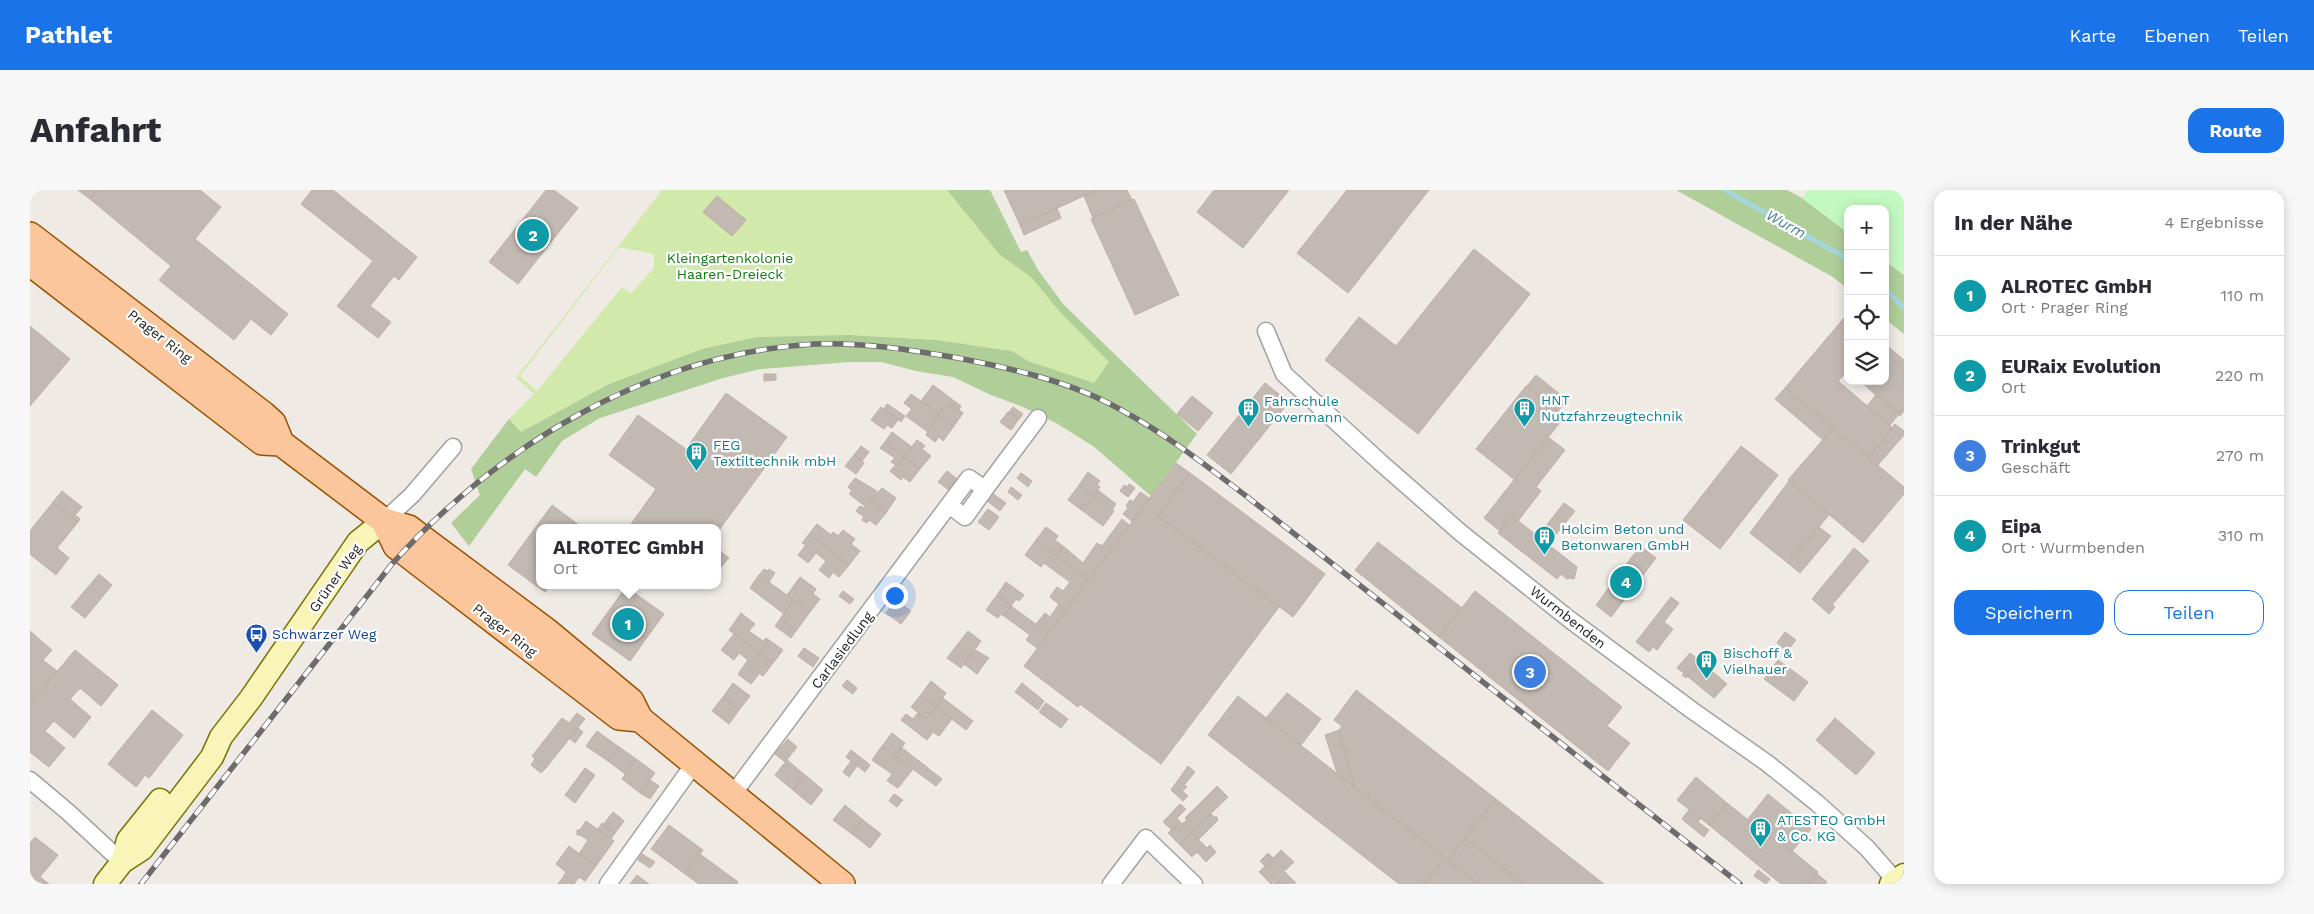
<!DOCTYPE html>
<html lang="de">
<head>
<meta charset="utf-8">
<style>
  :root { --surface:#fff; --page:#f7f7f7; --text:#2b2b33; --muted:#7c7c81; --line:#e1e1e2; --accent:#1a73e8 }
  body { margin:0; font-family:"Work Sans",sans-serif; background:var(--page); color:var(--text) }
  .controls { position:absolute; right:15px; top:15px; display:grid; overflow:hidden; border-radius:10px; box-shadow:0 2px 12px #0003 }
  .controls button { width:45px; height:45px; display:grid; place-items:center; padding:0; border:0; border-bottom:1px solid var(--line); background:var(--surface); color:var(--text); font:25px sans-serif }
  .you { position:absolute; left:864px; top:405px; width:18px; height:18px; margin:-12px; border:4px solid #fff; border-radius:50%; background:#1a73e8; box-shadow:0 0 0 8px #1a73e833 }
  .badge { display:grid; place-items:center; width:32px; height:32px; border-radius:50%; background:var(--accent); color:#fff; font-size:16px; font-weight:700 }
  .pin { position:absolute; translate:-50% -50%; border:2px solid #fff; box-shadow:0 1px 5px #0006 }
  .popup { position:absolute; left:506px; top:334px; width:185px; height:65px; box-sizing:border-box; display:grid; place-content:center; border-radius:10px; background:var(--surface); filter:drop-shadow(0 1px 4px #0005); font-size:16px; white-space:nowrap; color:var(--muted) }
  .popup b { font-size:19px; color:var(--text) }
  .popup::after { content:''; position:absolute; left:50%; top:100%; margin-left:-10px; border:10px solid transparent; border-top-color:var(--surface) }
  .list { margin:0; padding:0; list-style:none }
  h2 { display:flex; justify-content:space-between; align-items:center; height:65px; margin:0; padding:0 20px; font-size:21px }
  h2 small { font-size:16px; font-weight:400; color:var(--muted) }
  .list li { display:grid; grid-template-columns:32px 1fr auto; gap:15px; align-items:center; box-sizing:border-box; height:80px; padding:0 20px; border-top:1px solid var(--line) }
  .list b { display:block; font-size:19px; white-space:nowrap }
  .list p { margin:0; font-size:16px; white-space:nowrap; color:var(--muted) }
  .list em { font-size:16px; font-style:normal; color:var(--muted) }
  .actions { display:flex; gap:10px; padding:15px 20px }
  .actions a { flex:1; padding:11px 0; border:1px solid var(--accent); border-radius:15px; text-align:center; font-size:18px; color:var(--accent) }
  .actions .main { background:var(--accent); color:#fff }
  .icon { flex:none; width:28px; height:28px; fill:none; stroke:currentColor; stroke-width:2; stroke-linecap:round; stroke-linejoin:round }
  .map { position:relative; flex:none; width:1874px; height:694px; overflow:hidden; border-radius:15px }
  header { display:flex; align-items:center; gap:30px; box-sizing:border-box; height:70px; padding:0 25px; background:var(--accent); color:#fff }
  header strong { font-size:24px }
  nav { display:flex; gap:28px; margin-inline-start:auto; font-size:18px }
  .intro { display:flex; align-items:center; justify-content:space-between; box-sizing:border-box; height:120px; padding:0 30px }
  h1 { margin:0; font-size:35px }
  .button { padding:12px 22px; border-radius:15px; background:var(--accent); color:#fff; font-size:18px; font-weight:700 }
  main { display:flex; gap:30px; padding:0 30px }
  aside { flex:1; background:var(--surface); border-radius:15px; box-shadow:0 2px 12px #0003 }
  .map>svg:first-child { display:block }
</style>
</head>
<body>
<header>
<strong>Pathlet</strong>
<nav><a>Karte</a><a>Ebenen</a><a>Teilen</a></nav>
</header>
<div class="intro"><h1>Anfahrt</h1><a class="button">Route</a></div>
<main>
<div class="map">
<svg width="1874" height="694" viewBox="0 0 1874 694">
  <rect width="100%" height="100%" fill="#efeae4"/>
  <!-- grass -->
  <path fill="#d1e9aa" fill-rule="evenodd" d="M632,0H917L969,64L1002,88L1029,121L1080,173L1064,194L998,171L982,161L906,150L820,145L577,195L491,242L479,229L504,204L486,188ZM589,57L624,64V78L601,103L592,97L507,201L490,186Z"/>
  <!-- forest -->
  <path fill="#afce98" d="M917,0H960L991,62L997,60L1008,80L1034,115L1167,244L1121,306L1063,256L1026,233L991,216L961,205L923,187L886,181L851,172H819L731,179L693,188L570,228L532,251L506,287L495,279L439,356L421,333L450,305L441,279L479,229L491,242L577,195L672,159L728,147L820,145L906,150L982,161L998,171L1064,193L1079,172L1029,121L1002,88L969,64Z
    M1646,0H1757L1772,8L1818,43V99L1803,87Z
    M1855,71L1874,85V144L1855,129Z"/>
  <!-- park -->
  <path fill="#c3f9c0" d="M1778,0H1874V85L1855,71V19H1818V43L1772,8Z"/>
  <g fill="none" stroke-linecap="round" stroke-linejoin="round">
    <!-- stream -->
    <path stroke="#a4d7dc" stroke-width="5" d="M1695,0L1818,69
      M1855,99L1874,118"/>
  </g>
  <!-- building -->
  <path fill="#c3b9b3" stroke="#c0aea6" d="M48,0H68L60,9Z
    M68,0H170L191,17L165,49L258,124L241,145L221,129L204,150L129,90L141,76L60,9Z
    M282,0H303L387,67L369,90L364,86L340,116L361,132L348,148L307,116L343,71L271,14Z
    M516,0H524L548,18L488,94L459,72Z
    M974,0H1067L990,35Z
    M1067,0H1097L1102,10L1063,28L1054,6Z
    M1184,0H1259L1213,58L1167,22Z
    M1317,0H1399L1318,103L1267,63Z
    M687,6L716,30L702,46L673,22Z
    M1104,9L1149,105L1105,125L1061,29Z
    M1027,18L1031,28L994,45L990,35Z
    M1444,59L1500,104L1388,244L1295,170L1329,127L1366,156Z
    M1814,128L1818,131V181L1808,191L1863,238L1839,267L1755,198Z
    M0,136L40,169L0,216Z
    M1855,154L1874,170V179L1855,163Z
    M1855,163L1874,179V221L1870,226L1830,191H1855Z
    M734,184H746V190L734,191Z
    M1506,185L1537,210L1528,221L1497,196Z
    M1235,193L1259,212L1201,284L1177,265Z
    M903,195L931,216L929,220L921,214L917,219L914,217L909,224L891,211Z
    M1496,196L1535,226L1485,290L1446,259Z
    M1755,198L1803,238L1793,250L1745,209Z
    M696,203L757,247L687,343V338H606L601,334L626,299L579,265L608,225L656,259Z
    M881,204L909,224L898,242L876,226L882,219L874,213Z
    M1846,205L1869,224L1860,235L1837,216Z
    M1162,206L1183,223L1168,241L1147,224Z
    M857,214L875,226L871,232L854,219Z
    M921,214L933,223L924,236L909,224L914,217L917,219Z
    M851,217L868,230L862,238L857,235L854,239L841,230Z
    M983,217L993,224L989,229L979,222Z
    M978,222L989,229L981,240L970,232Z
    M909,224L924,236L913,251L909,247L905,252L896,245Z
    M1865,234L1874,241V245L1848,275L1839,267Z
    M1803,238L1874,297V304L1833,353L1758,290Z
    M862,242L882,257L874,267L855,252Z
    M1518,247L1535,260L1506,297L1511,301L1488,331L1482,326L1470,341L1454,328Z
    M887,250L895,256L892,259L901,266L890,279L874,267Z
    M855,252L874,267L867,276L861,272L865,268L850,258Z
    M831,256L839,262L832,271L824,265Z
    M1711,256L1748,285L1690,359L1653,330Z
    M824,265L834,273L826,284L815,276Z
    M874,267L890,279L880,292L873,287L871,290L860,281Z
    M1146,273L1160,283L1128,326L1249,417L1131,574L1050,514L1048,517L994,476Z
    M917,281L927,289L919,300L908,292Z
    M1058,282L1070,291L1067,295L1070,297L1063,306L1049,295Z
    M991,283L1002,291L998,297L987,288Z
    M1160,283L1295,384L1263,427L1128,326Z
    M825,288L847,301L835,316L819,304L822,301L818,297Z
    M1759,291L1799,325L1758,373L1720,343Z
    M1099,294L1105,298L1098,307L1090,301L1094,295L1097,297Z
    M1049,295L1063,306L1056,316L1053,314L1050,319L1038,310Z
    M981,297L992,305L988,310L978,302Z
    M852,298L866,308L856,323L840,310Z
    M1068,300L1086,314L1082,320L1063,306Z
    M32,301L52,317L45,325L50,329L48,332L23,312Z
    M1110,302L1119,308L1102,331L1093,324L1098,318L1096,316L1100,310L1103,312Z
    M962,303L976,313L970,321L956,310Z
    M1063,306L1084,321L1073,336L1050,319L1053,314L1056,316Z
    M840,310L856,323L846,335L839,330L837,333L832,330L834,327L826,321L830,316L834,318Z
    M23,312L48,332L27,358L39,368L26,385L0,364V341Z
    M1534,313L1545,321L1518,354L1508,346Z
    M522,315L553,338H509V395H520L515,402L478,375Z
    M958,319L969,327L959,340L948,332Z
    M1482,326L1547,377L1544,389L1539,388L1537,389L1531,384L1527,389L1468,343Z
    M1092,329L1099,335L1058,390L1026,366L1033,356L1053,373L1067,353L1072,356Z
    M787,334L801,345L803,342L808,346L813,340L825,349L821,354L830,361L819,375L779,344Z
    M1016,337L1028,346L1025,350L1033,356L1026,366L1006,350Z
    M1789,337L1801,346L1770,383L1758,373Z
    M779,344L819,375L809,387L803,382L799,388L789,380L796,371L786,363L778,373L768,365L776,355L772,353Z
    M1006,350L1058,390L1036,420L1020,407L1027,397L1033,401L1040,392L1014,373L1011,377L995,365Z
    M1348,352L1432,418L1409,447L1325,380Z
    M1610,356L1626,368L1581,427L1566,415Z
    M1824,358L1839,371L1802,415L1805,417L1799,424L1782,409Z
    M690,361L699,368L691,377L687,374V365Z
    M734,379L737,381L739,379L745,383L739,392L729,385Z
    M69,384L82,395L55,428L41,417Z
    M729,385L764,410L754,424L720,398Z
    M770,387L786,399L783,404L790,409L780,422L757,405Z
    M976,392L994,405L989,411L986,409L981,416L967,405Z
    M596,397L634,424L600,471L562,444Z
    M813,401L824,409L820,414L809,406Z
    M1445,401L1592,517L1577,536L1600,553L1578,581L1409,447Z
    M967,405L981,416L974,426L971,424L968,428L956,420Z
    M1641,407L1649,413L1634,432L1643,439L1627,460L1623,457L1619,462L1606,452Z
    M764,410L780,422L766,441L750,429Z
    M866,410L881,421L871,434L856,423Z
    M1029,414L1036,420L1018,443L1006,434L1015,423L1020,427Z
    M981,416L1018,443L1007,458L996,450L1000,445L974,426Z
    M711,423L725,434L719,441L733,451L736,448L739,450L730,463L699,440Z
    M750,429L766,441L761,448L745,436Z
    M0,441L22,460L13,470L27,481L0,514Z
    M938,441L951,451L941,465L927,455Z
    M1755,442L1766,450L1757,461L1747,453Z
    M704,444L730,463L720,477L729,484L721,494L708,484L718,470L709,463L704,470L691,460Z
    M739,450L753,460L743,473L730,463Z
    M927,455L941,465L931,478L917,468Z
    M774,458L789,468L783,477L768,466Z
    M45,460L88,495L71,516L50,498L40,509L61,527L44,548L24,531L15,541L35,558L19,577L0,562V514Z
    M945,460L959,468L954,474L941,465Z
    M730,463L743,473L733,486L720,477Z
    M1660,463L1670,471L1656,488L1652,485L1654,483L1647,478Z
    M941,465L954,474L947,484L934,474Z
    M1748,470L1778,492L1764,511L1734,489Z
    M1670,471L1697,494L1684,508L1657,486Z
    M817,490L827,498L823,504L812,496Z
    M901,491L916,503L906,517L890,506Z
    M703,493L720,506L709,520L693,507Z
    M992,493L1014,511L1008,520L985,502Z
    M1326,500L1466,609L1418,670L1325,598L1309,540L1312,536L1304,530Z
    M1257,503L1291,529L1271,555L1236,528Z
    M890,506L906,517L896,529L881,517Z
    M1208,506L1415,668L1394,694H1369L1178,545Z
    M693,507L709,520L699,534L682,521Z
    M913,508L943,531L936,540L906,517Z
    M1016,513L1038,529L1031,538L1009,522Z
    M906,517L922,529L909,546L903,542L897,550L871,530L876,524L883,529L888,523L896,529Z
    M122,520L153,545L119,588L115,585L106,597L78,574Z
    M547,523L555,529L516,578L502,566L532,528L539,533Z
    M1805,528L1845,563L1826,585L1786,550Z
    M548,538L553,542L545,553L539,548Z
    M1309,540L1325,598L1307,583L1295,545Z
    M567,541L589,557L578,571L556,556Z
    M862,543L875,553L865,566L852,556Z
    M758,549L767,557L755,572L745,564Z
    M852,556L883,579L868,598L857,591L862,584L842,570Z
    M589,557L606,569L595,584L578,571Z
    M871,557L912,589L906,596L865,566Z
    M821,560L840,575L835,582L816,567Z
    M505,569L516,578L511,583L501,575Z
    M606,569L625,583L610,603L592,589Z
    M757,570L775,585L763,600L745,585Z
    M821,571L827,576L819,587L813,582Z
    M1158,576L1165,582L1154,595L1157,597L1152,601L1158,606L1153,611L1141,600Z
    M555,578L565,585L545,613L535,605Z
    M775,585L793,600L781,615L763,600Z
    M1666,587L1697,613L1679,635L1647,610Z
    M620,590L629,596L620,609L610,603Z
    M1187,596L1198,607L1161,643L1152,634L1157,630L1155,628Z
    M864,604L873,610L867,617L859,611Z
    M1738,604L1781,639L1762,661L1749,650L1747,653L1718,629Z
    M1466,609L1574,694H1494L1435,648Z
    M1697,613L1747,653L1749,650L1788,682L1778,694H1751L1679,635Z
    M1150,614L1156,619L1147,628L1150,632L1142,640L1133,632Z
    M815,615L833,630L822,644L803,630Z
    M1659,620L1670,629L1668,632L1679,640L1674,647L1652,629Z
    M583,622L594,631L585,643L573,635Z
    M1181,624L1185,628L1186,626L1188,630L1168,650L1161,643Z
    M833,630L851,644L840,658L822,644Z
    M556,631L584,651L566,676L549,664L558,650L550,645H547V640H550Z
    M1150,632L1161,643L1150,655L1138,643Z
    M572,633L585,643L581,649L568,639Z
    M639,635L673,660L655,684L621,659Z
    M1161,643L1174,655L1162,667L1150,655Z
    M5,647L28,665L10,687L19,694H0V653Z
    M1435,648L1494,694H1449L1418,670Z
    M1174,655L1177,658L1180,655L1186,662L1176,672L1167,662Z
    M539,656L566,676L555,691L549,687L544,694L534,686L536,682L526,674Z
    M1251,660L1264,672L1241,694L1229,682Z
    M1238,663L1243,668L1235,676L1230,671Z
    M612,664L625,672L620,678L608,670Z
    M670,664L708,692L707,694H669L655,684Z
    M1415,668L1418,670L1449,694H1394Z
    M1728,680L1740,689L1736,694L1724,686Z
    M1255,682L1266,693L1243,694Z
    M1786,683L1797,692L1796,694H1778Z
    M607,685L619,694H600Z
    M534,686L544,694H545H528Z"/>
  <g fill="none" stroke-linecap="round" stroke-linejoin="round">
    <defs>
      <path id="street" d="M1236,141L1254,184L1350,272L1431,343L1539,429L1663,521L1737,573L1787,613L1837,658L1865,690
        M919,315L935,327L955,299
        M354,331L382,305L423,257
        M0,590L38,622L92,672
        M703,604L939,288L955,299L1008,228
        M578,694L664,574
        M1081,694L1116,648L1164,694"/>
      <path id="secondary" d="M92,672L98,650L130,610
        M75,694L92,672L112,659L182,567L191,547L221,508L328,352L354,331
        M1861,694L1874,685"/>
      <path id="primary" d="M0,45L233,224L243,233L251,253L354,331L379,338L388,345L518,442L601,511L610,529L812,694
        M0,73L232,252L251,253
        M354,331L366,356L373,361L589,527L610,529"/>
    </defs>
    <!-- street casing -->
    <use href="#street" stroke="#a2a2a2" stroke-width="19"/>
    <!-- secondary casing -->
    <use href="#secondary" stroke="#757305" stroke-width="25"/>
    <!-- primary casing -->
    <use href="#primary" stroke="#975201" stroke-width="28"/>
    <!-- street -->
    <use href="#street" stroke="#fff" stroke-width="16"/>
    <!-- secondary -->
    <use href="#secondary" stroke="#f9f4b7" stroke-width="22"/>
    <!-- primary -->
    <use href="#primary" stroke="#fbc69c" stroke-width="25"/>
    <defs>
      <path id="rail" d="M111,694L362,374C470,254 620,164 784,154C832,152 882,160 928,168C984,179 1043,192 1093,221C1139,246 1179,278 1220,309L1710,694"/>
    </defs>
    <!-- rail casing -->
    <use href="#rail" stroke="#6c6c6c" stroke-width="5.5"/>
    <!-- rail -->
    <use href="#rail" stroke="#fff" stroke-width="4" stroke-dasharray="11" stroke-linecap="butt"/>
  </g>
  <!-- icons -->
  <defs>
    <symbol id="building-pin" viewBox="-11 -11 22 30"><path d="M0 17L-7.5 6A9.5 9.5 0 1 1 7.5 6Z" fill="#0f9aa8" stroke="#fff"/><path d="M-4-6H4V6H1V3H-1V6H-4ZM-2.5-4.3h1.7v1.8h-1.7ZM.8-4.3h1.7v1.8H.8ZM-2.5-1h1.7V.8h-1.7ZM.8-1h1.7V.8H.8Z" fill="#fff"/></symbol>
    <symbol id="bus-pin" viewBox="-11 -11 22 30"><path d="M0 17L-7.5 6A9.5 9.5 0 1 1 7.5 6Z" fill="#1a4fb4" stroke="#fff"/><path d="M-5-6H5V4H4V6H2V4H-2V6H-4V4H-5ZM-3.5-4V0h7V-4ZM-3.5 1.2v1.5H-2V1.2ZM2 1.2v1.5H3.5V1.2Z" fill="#fff"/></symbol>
  </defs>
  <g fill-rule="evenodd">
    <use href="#building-pin" x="1482" y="206" width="25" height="34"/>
    <use href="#building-pin" x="1206" y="206" width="25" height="34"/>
    <use href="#building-pin" x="654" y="250" width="25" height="34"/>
    <use href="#building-pin" x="1502" y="334" width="25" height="34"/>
    <use href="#bus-pin" x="214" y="432" width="25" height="34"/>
    <use href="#building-pin" x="1664" y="458" width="25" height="34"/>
    <use href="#building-pin" x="1718" y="626" width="25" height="34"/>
  </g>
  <g text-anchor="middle" stroke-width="4.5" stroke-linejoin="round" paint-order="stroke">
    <!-- park labels -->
    <g font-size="14" fill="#107c0c" stroke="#fff">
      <text x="700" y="73">Kleingartenkolonie<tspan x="700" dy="16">Haaren-Dreieck</tspan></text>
    </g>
    <!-- street labels -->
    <g font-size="14" fill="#1e1e1e" stroke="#fff">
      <text transform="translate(130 146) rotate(38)" y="5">Prager Ring</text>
      <text transform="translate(305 388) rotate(-55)" y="5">Grüner Weg</text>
      <text transform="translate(1538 427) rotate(38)" y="5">Wurmbenden</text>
      <text transform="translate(475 440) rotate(38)" y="5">Prager Ring</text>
      <text transform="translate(812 460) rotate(-53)" y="5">Carlasiedlung</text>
    </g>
    <!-- culture labels -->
    <g font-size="14" fill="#0d838f" stroke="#fff" text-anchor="start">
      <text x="1511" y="215">HNT<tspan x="1511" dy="16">Nutzfahrzeugtechnik</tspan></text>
      <text x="1234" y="216">Fahrschule<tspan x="1234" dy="16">Dovermann</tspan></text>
      <text x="683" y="260">FEG<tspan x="683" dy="16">Textiltechnik mbH</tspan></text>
      <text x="1531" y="344">Holcim Beton und<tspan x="1531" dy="16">Betonwaren GmbH</tspan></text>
      <text x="1693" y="468">Bischoff &amp;<tspan x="1693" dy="16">Vielhauer</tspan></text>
      <text x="1747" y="635">ATESTEO GmbH<tspan x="1747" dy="16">&amp; Co. KG</tspan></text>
    </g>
    <!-- transit labels -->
    <g font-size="14" fill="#164399" stroke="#fff" text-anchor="start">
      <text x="242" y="449">Schwarzer Weg</text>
    </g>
    <!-- water labels -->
    <g font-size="15" font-style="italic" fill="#447c9d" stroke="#fff">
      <text transform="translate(1756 34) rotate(29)" y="5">Wurm</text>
    </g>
  </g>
</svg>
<div class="controls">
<button>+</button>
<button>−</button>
<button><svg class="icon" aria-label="locate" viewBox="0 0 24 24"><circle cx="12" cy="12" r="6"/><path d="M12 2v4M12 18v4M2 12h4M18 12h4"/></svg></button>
<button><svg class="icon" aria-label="layers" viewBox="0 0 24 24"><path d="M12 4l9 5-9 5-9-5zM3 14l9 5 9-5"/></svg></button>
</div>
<div class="you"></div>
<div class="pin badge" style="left:598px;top:434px;background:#0f9aa8">1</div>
<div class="popup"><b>ALROTEC GmbH</b>Ort</div>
<div class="pin badge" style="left:503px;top:45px;background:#0f9aa8">2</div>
<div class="pin badge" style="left:1500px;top:482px;background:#3f7fe0">3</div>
<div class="pin badge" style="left:1596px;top:392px;background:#0f9aa8">4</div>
</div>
<aside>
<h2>In der Nähe<small>4 Ergebnisse</small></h2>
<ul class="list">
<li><span class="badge" style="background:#0f9aa8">1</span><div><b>ALROTEC GmbH</b><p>Ort · Prager Ring</p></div><em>110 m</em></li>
<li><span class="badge" style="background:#0f9aa8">2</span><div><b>EURaix Evolution</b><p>Ort</p></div><em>220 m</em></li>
<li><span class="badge" style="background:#3f7fe0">3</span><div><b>Trinkgut</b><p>Geschäft</p></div><em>270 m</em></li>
<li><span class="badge" style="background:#0f9aa8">4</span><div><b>Eipa</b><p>Ort · Wurmbenden</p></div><em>310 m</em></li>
</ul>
<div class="actions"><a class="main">Speichern</a><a>Teilen</a></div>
</aside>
</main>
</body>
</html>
